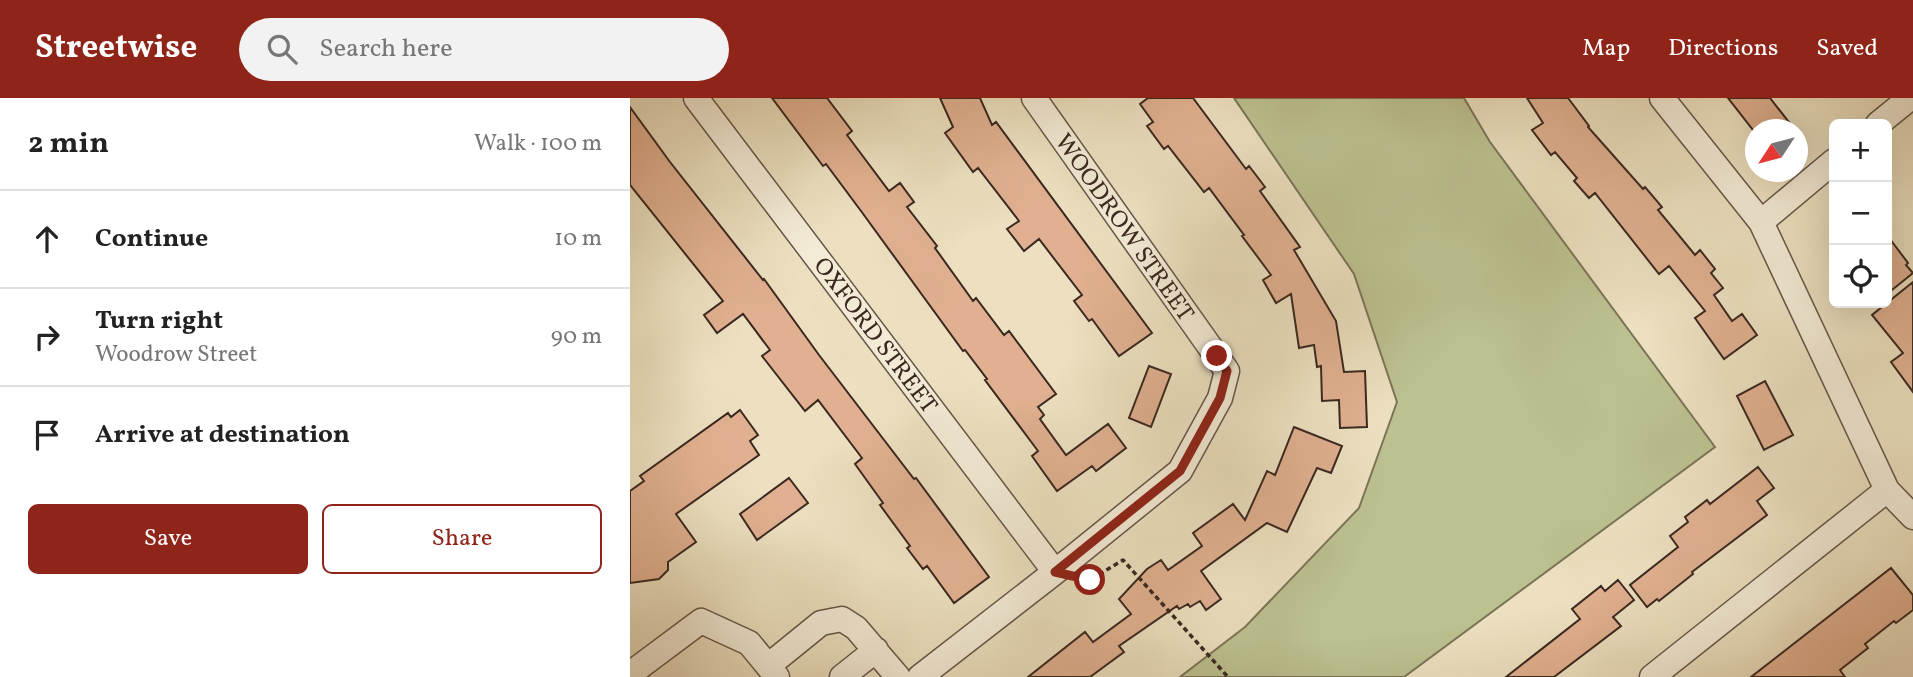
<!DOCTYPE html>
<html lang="en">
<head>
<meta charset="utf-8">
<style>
  :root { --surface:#fff; --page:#f2f2f2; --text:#222; --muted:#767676; --line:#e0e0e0; --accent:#8f2418 }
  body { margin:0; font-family:Vollkorn,serif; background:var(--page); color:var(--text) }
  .controls { position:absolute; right:21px; top:21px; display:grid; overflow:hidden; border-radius:10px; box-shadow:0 7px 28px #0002 }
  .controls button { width:63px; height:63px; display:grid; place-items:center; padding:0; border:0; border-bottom:2px solid var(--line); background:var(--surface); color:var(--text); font:35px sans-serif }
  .compass { position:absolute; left:1115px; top:21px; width:63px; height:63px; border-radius:50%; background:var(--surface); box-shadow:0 7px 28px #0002; rotate:234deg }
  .stop { position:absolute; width:21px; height:21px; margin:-16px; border:5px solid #8f2418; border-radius:50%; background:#fff }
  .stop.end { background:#8f2418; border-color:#fff; box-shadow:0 2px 7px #0008 }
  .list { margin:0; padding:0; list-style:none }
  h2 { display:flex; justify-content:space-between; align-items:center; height:91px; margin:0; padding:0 28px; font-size:30px }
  h2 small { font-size:23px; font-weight:400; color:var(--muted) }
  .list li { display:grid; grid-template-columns:46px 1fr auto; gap:21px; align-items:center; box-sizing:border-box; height:98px; padding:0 28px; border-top:2px solid var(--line) }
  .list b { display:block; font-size:26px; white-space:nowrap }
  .list p { margin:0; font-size:23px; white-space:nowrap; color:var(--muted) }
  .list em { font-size:23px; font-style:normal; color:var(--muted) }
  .actions { display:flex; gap:14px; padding:21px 28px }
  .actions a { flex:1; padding:16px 0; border:2px solid var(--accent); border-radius:10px; text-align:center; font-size:24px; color:var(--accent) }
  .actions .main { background:var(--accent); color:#fff }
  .icon { flex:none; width:38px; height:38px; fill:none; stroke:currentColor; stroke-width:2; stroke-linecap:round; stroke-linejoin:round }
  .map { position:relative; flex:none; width:1283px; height:579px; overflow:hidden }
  header { display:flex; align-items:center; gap:42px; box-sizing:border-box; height:98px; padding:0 35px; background:var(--accent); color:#fff }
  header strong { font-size:33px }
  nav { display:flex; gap:38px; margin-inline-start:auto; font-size:24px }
  .search { width:490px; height:63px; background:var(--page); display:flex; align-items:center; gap:18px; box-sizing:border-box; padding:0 24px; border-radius:38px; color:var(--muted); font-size:26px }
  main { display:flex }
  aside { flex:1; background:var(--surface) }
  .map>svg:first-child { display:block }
</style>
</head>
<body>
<header>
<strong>Streetwise</strong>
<div class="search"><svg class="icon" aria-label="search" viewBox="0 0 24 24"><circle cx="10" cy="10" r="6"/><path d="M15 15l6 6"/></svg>Search here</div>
<nav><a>Map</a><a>Directions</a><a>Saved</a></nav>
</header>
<main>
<aside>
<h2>2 min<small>Walk · 100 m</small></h2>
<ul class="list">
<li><svg class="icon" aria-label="ahead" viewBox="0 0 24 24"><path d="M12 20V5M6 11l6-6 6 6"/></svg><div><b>Continue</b></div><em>10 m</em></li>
<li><svg class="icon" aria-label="right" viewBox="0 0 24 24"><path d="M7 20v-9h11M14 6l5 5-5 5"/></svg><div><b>Turn right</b><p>Woodrow Street</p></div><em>90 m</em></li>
<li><svg class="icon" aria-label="arrive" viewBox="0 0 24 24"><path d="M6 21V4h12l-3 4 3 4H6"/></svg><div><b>Arrive at destination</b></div></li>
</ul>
<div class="actions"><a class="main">Save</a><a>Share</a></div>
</aside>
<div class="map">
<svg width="1283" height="579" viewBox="0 0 1283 579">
  <rect width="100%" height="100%" fill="#ece0c0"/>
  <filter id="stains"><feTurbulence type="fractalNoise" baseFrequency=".00286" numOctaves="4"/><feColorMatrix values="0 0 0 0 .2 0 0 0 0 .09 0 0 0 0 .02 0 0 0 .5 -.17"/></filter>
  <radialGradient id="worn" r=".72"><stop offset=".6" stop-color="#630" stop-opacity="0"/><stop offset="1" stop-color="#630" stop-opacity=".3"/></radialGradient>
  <!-- green -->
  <path fill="#bcc190" stroke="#7b7458" stroke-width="2" d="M604,0H834L860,44L1085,349L774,579H550L615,529L729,410L767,304L724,176Z"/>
  <!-- building -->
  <path fill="#e0b090" stroke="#3a2820" stroke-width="2" d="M142,0H197L222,33L217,37L259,93L270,85L284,104L277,109L307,148L305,150L343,203L346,200L374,237L379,233L426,296L408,309L414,317L410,321L436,357L478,326L496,350L466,373L462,368L427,393L402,358L408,353L355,282L357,281L335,252L333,253L231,113L196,66L193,68Z
    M310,0H350L362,27L366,24L522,235L489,258L462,221L459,223L444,203L452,197L409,141L394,153L377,131L389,123L348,70L343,74L315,35L323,29Z
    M518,0H563L616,71L619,68L635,89L630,93L670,149L664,152L706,223L714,274L735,273L737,329L710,330L709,302L692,303L691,268L687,269L684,247L669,250L661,196L646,205L633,182L641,177L612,138L614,137L579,90L574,94L538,48L534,51L517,28L523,24L510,6Z
    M897,0H938L959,28L958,29L1013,91L1015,89L1032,109L1028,112L1065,157L1070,152L1085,171L1081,175L1093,190L1084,197L1102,223L1112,216L1127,237L1094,261L1065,220L1075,213L1039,168L1029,176L965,95L959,100L944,83L947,80L925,54L921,57L902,32L913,25Z
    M1098,0H1140L1165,32H1123Z
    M0,9L40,64L133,182L134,181L189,257L284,381L286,380L359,479L324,505L297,468L293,471L277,450L280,448L250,407L253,405L225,366L232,360L188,302L175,313L132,258L140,252L113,216L87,235L74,217L93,203L0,87Z
    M1257,137L1278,165L1276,167L1283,175L1257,196Z
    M1283,184V294L1261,264L1273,255L1242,217Z
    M519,268L541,276L521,329L499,320Z
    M1135,283L1163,337L1134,352L1107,298Z
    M110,312L128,337L120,343L129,357L46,416L66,444L38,464V472L29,481L0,485V393L14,383L10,378L98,315L101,319Z
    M664,329L712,348L701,375L687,370L657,434L637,425L571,473L591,501L576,512L570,503L560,509L558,506L549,511L547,508L489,548L494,554L460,579H398L455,534L463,544L501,516L489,501L517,471L531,462L538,472L572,448L563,435L603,406L615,422L637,373L645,377Z
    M1128,369L1144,390L1127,403L1137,417L1062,474L1063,476L1029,503L1027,501L1017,509L1000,487L1048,449L1040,438L1058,424L1055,419L1077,402L1080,406Z
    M159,380L178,405L127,442L110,416Z
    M1261,470L1283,497V512L1266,525L1264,523L1235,546L1238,550L1210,572L1215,579H1121Z
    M988,482L1004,502L983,519L991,528L924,579H876L950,521L942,511L971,488L975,493Z"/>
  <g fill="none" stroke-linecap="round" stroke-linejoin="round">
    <defs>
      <path id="minor" d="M66,0L425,474
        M1032,0L1131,124L1257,392L1283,419
        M1248,26L1280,0
        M1131,124L1204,63
        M138,568L191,525L212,521L226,530L268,579
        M0,576L71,523L119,545L147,579
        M212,579L246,552
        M290,579L425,474L550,373L590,300L597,273L404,0
        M1022,579L1257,392"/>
    </defs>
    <!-- minor casing -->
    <use href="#minor" stroke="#665648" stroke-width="27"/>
    <!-- path -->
    <path stroke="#3a2820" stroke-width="3.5" stroke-dasharray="5 3.5" stroke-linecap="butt" d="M454,480L460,482L493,462L598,579"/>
    <!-- minor -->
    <use href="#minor" stroke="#f3ebd6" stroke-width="24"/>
  </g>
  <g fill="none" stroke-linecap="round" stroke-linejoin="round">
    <!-- route -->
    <path stroke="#8f2418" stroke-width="9" d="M460,482L425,474L550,373L590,300L597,273L587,258"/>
  </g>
  <g text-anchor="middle" stroke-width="6" stroke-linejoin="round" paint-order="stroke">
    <!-- street labels -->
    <g font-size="24" fill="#3a2820" stroke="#f3ebd6">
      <text transform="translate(495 129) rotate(55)" y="8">WOODROW STREET</text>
      <text transform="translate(246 237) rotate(53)" y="8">OXFORD STREET</text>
    </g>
  </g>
  <rect width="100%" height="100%" filter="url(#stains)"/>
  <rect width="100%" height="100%" fill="url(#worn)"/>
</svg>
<div class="controls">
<button>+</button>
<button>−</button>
<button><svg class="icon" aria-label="locate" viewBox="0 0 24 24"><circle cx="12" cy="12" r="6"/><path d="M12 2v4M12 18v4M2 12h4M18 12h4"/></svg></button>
</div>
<svg class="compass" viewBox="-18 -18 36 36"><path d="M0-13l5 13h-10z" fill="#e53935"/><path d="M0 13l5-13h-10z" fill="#767676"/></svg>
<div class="stop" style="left:460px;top:482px"></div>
<div class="stop end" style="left:587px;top:258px"></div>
</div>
</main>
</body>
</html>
